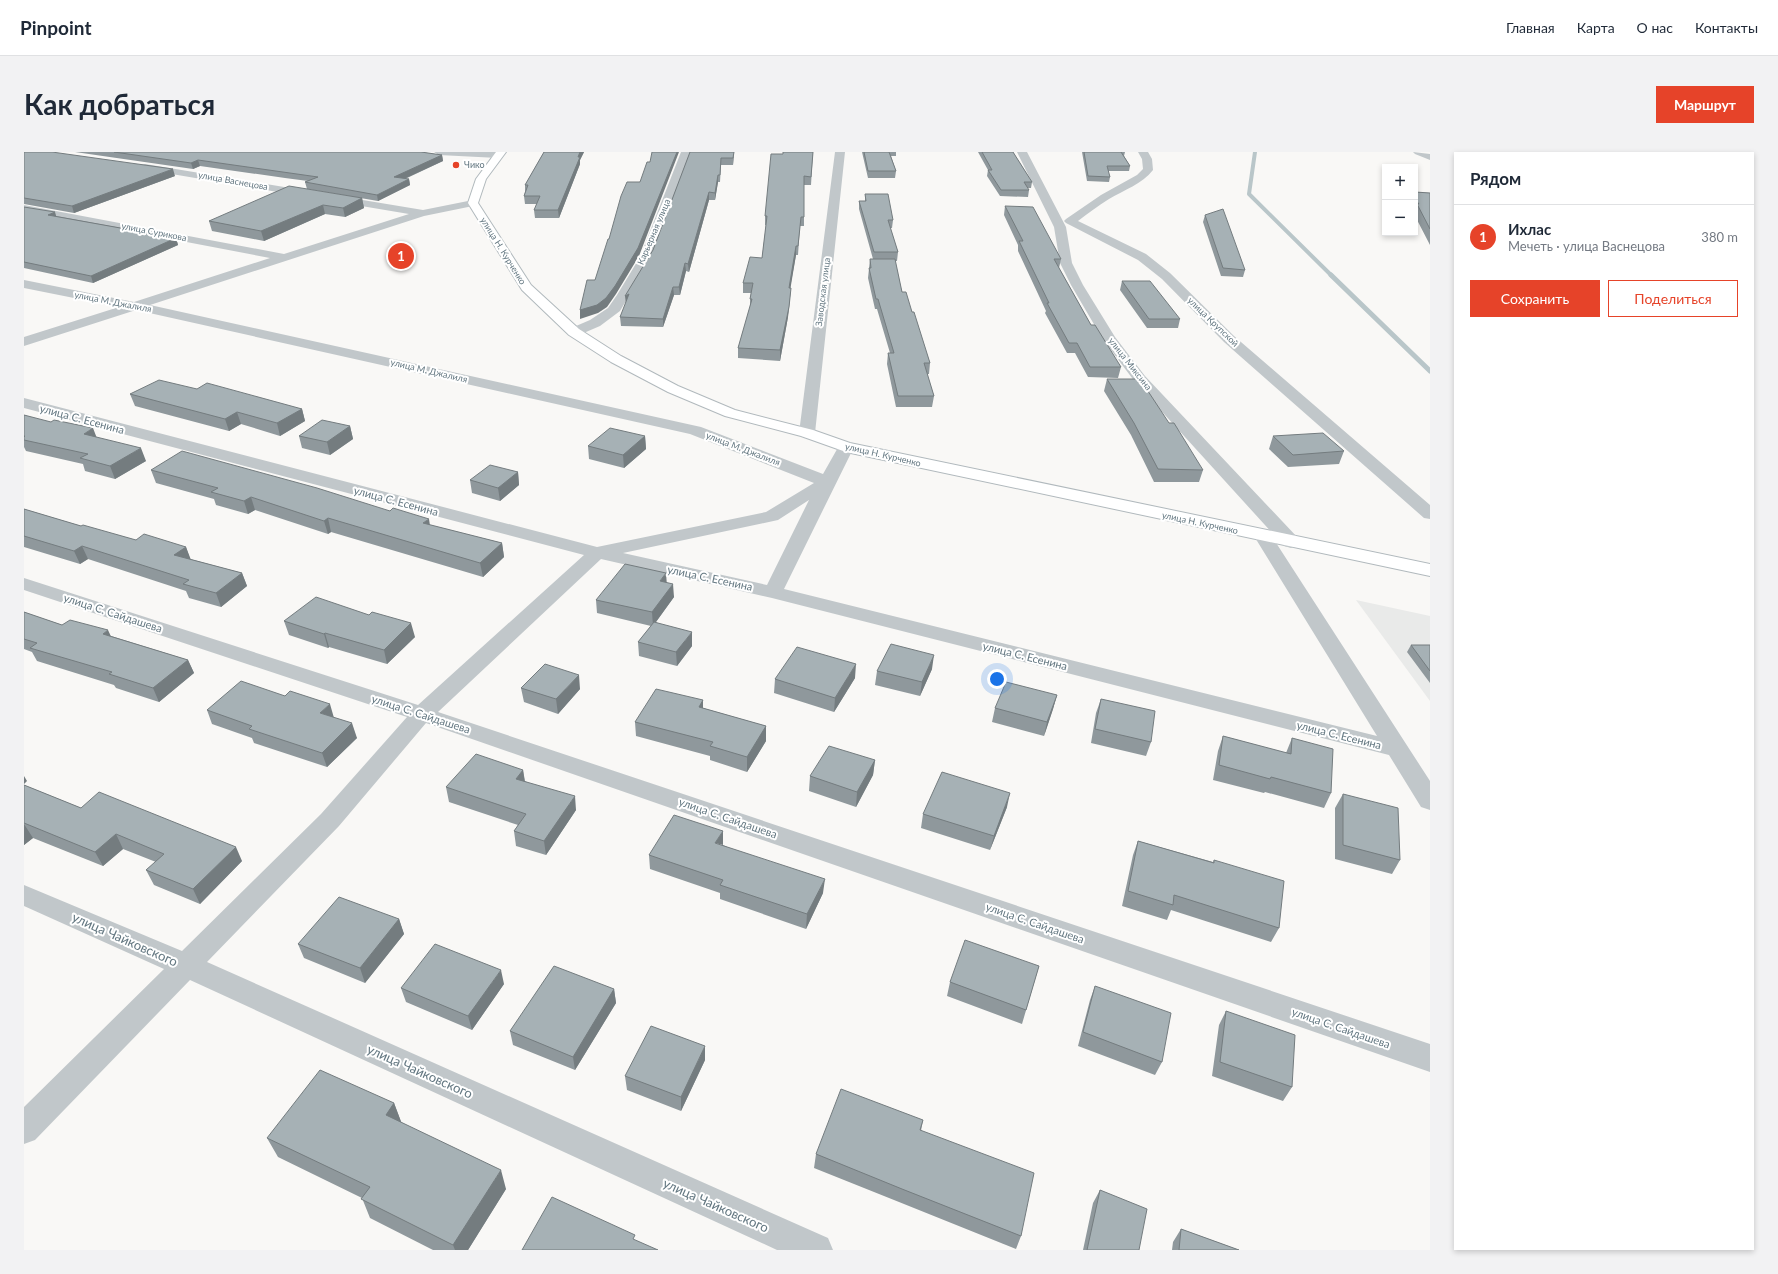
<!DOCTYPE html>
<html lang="ru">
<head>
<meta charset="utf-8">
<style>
  :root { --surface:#fff; --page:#f2f2f3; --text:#1f2937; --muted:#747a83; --line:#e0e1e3; --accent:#e64329 }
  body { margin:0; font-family:Lato,sans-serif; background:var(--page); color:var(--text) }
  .controls { position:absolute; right:12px; top:12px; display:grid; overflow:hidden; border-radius:0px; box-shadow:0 2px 6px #0003 }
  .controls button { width:36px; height:36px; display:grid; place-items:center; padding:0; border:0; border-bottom:1px solid var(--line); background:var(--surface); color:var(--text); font:20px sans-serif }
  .you { position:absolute; left:973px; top:527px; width:14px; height:14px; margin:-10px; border:3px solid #fff; border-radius:50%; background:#1a73e8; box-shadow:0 0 0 6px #1a73e833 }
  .badge { display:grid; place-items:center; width:26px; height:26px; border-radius:50%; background:var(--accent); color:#fff; font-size:13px; font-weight:700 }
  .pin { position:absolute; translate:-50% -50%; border:2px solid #fff; box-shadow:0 1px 4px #0006 }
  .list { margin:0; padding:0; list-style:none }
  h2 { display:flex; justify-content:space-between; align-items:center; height:52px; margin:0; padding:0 16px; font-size:17px }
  h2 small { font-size:13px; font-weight:400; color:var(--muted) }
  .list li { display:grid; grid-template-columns:26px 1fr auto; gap:12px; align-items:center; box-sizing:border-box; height:64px; padding:0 16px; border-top:1px solid var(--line) }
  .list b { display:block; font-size:15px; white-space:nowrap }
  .list p { margin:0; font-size:13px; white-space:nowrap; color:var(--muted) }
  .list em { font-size:13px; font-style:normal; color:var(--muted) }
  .actions { display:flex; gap:8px; padding:12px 16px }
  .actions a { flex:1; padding:9px 0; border:1px solid var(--accent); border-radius:0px; text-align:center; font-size:14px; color:var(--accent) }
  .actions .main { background:var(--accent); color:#fff }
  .map { position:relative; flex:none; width:1406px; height:1098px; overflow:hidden; border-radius:0px }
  header { display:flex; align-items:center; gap:24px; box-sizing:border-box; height:56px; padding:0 20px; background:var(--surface); border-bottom:1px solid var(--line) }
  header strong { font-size:19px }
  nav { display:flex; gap:22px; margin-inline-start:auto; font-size:14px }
  .intro { display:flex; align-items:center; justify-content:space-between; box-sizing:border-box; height:96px; padding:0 24px }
  h1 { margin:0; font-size:28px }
  .button { padding:10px 18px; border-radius:0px; background:var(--accent); color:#fff; font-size:14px; font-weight:700 }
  main { display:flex; gap:24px; padding:0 24px }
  aside { flex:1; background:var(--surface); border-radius:0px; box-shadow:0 2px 6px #0003 }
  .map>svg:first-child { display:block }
</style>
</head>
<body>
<header>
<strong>Pinpoint</strong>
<nav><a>Главная</a><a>Карта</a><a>О нас</a><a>Контакты</a></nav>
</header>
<div class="intro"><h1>Как добраться</h1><a class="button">Маршрут</a></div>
<main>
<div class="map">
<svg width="1406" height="1098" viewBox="0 0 1406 1098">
  <rect width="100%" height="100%" fill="#f9f8f6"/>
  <!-- built -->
  <path fill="#e9eae9" d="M1332,448L1406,464V549Z"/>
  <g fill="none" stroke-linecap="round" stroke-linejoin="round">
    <!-- stream-far1 -->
    <path stroke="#b9c6c9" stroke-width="4" d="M1231,0L1225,42L1308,124"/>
    <!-- stream -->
    <path stroke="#b9c6c9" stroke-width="5" d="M1307,123L1406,219"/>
    <defs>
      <path id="secondary" d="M472,0H482L462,27L454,51L507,133L555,177L597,204L654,234L711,258L789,278L826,291L1406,412V424L822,300L777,284L701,264L644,240L587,210L545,183L498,138L444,51L452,27Z"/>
    </defs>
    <!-- secondary casing -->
    <use href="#secondary" stroke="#b1b9bd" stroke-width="2"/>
    <!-- minor -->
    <path fill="#c1c7ca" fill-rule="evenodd" d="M410,0H472L477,1L479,3L474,6L415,3Z
      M657,0H667L628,105L596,159L576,174L555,183H545L543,180L545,177L566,168L584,156L593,143L616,105Z
      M811,0H821L791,281L789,284L783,286L777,284L775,281Z
      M993,0H1003L1042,75L1048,111L1059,133L1091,185L1121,224L1274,386L1276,390L1274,394L1267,396L1260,394L1111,230L1078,186L1047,133L1036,111L1030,75Z
      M1114,0H1124L1128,7L1129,18C1118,32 1100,38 1085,47C1074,54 1064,61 1054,69L1122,102L1146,121L1210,184L1406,353V367L1400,366L1200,190L1138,127L1114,108L1042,71L1040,69L1042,67L1077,43L1113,23L1119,17L1118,7Z
      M1389,0L1406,2V8L1391,2Z
      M121,12L399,58L449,48L454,51L449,54L400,64L126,153L677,275L799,322L816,292L822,290L828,292L830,295L760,437L1353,584L1230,384L1233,380L1239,379L1245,380L1406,629V658L1397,655L1365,603L748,446L577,407L414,560L1406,892V920L402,571L315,674L183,810L804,1086L809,1098H753L166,828L11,988L0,992V955L140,817L0,754V733L158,799L297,662L383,565L0,438V426L394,553L560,403L0,256V246L573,395L742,360L790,331L666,282L112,158L0,194V185L95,155L0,136V128L110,150L246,106L0,59V53L260,102L385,62L118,17L116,15L118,13ZM785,348L743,433L599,401L754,368Z"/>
    <!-- secondary -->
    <use href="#secondary" fill="#fff" fill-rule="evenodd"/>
  </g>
  <!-- wall -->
  <path fill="#8f989c" d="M0,0L151,24L50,61L0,52Z
    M51,0H397L418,3L419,9L381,27H385L386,33L354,49L283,37L281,30L284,29L261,26L176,14L169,17Z
    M520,0H560L556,8V12L535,66H511L510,58L513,52H501L500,44L501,40V33Z
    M666,0H710L709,13H697L696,30H694L691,48H685L665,120L662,119L656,143H650L639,175L597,174L596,165L629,98Z
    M789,0L787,33H780V74H776L774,103H772L766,136L764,165L756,209L714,206V196L726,156V147L727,141H719V131L738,106L742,73H741V64L759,2Z
    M838,0H872V4H867L872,19L871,26H844Z
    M954,0H989L1008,30L1007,36H1003L1005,38L1004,45L976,44L963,24L964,18Z
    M1058,0H1101L1100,4L1106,14L1105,19H1084L1086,25L1085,30L1063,29Z
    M1391,40L1406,41V93L1391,64Z
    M841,42L869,68L868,76H866L874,100L873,109H871L878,140L888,160L906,211L905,222H903L910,244L908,255H872L863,212L864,201H866L853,157H851L844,126L846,107H849L835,57V49H841Z
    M338,46L340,56L321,65L301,62L240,89L188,79L185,69Z
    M981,54L1037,107L1035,116L1067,173L1097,215L1094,226L1064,225L1051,201H1043L1021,161L1022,159L994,99V93L980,63Z
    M0,55L32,64L152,86L154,93L69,131L0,116Z
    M1181,63L1221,118L1219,125L1197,124L1179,70Z
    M1098,129L1156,167L1154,176H1123L1096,138Z
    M1083,227L1179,318L1175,330H1130L1107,283L1080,239Z
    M173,237L278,257L281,269L256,284L217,272L205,279L111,254L106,242Z
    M0,263L72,285L122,309L91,327L61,319L59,312L2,299L0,295Z
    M326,274L329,287L306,303L278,296L275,284Z
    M621,284L622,297L600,316L565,307L564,294Z
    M1249,284L1320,299L1315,312L1264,315L1245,297Z
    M127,318L406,373L478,391L480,405L459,425L307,380L304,382L231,358L224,362L192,353L190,347L132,331Z
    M494,320L495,333L476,349L448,341L446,328Z
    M0,357L57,374L112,388L162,395L166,407L218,421L223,434L197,455L165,446L162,439L64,407L56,412L0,395Z
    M642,430L650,445L632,470L668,494L653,514L615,504L614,490L627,474L573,461L572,448Z
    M0,460L38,473L87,484L164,508L170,521L135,550L92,536L90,533L13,509L8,500L0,497Z
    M260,469L391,485L363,512L305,495L304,496L265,483Z
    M1387,493H1406V531L1383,500Z
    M908,517L896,544L851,533L853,519Z
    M831,526L810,560L750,541L751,527Z
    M497,536L556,537L534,562L500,550Z
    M1033,543L1029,557L1020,584L968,570L971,556Z
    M1077,547L1127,590L1122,604L1067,591L1072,561Z
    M679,548V556L742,574V589L723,620L686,608V604L612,584L611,570Z
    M183,558L310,566L333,586L303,615L230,591L228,586L188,572Z
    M1199,584L1262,601L1268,586L1307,641L1300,656L1241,640L1240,641L1189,628L1194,599Z
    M851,608L849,623L832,655L785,639L786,624Z
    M499,618L501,629L552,658L522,703L492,694L490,679L494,673L425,650L422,635Z
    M0,633L57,656L218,709L176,752L130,733L122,718L132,710L99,697L79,714L9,686L0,693Z
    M1319,642L1376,708L1368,722L1311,707V656Z
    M983,655L966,698L897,676L899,662Z
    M1114,689L1189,710L1190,708L1255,776L1247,790L1147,758L1143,768L1098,754L1109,703Z
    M699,693L799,741L782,777L696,747V741L626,717L625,703Z
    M375,767L380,782L341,831L280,806L274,792Z
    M1015,814L998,872L923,844L926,830Z
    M480,832L448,878L382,850L377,836Z
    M1071,834L1138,910L1131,923L1054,894L1066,848Z
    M590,837L592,851L551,918L489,893L486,879Z
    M1202,859L1268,935L1259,949L1188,924L1195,873Z
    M681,908L657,959L603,938L601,924Z
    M370,951L377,970L482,1037L444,1098H409L346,1066L338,1046L254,1005L243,986Z
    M899,968L897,979L997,1084L992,1097L875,1050L790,1016L792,1002Z
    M1076,1038L1115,1098H1059L1069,1051Z
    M1157,1077L1215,1098H1148L1149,1090Z"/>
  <!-- shaded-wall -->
  <path fill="#747c7f" d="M556,0H560L556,8V12L535,66L534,58Z
    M653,0H655L615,104L592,142L583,155L574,161L556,167V158Z
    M710,0L709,13V6Z
    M418,3L419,9L371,31L370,25Z
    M174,8L176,14L169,17L167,11Z
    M149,17L151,24L50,61L48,54Z
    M694,23V30L691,48V41Z
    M385,27L386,33L354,49L353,43Z
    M685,40V48L665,120L664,112Z
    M338,46L340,56L321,65L319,56Z
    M299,53L301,62L240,89L237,79Z
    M31,60L33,67L24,63Z
    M152,86L154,93L69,131L67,124Z
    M772,94V103L765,145V136Z
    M661,111L662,119L656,143L655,135Z
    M649,135L650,143L639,175V167Z
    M767,136L764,165L756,209V198Z
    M605,142L602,152L601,144Z
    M278,257L281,269L256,284L253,271Z
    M213,260L217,272L205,279L201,267Z
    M326,274L329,287L306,303L303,290Z
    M69,276L74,289L60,282Z
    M621,284L622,297L600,316L599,303Z
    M117,296L122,309L91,327L86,314Z
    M494,320L495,333L476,349L474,336Z
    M227,345L231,358L224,362L220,349Z
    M304,366L307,380L304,382L300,369Z
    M405,367L407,380L399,371Z
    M478,391L480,405L459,425L456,411Z
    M58,394L64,407L56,412L50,399Z
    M162,395L167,408L150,403Z
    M218,421L223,434L197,455L192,441Z
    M642,421L643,434L636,429Z
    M649,432L650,445L629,474L628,460Z
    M387,471L391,485L363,512L360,498Z
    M84,478L90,491L79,482Z
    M668,480V494L653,514L652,500Z
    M301,481L305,495L304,496L300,482Z
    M910,503L908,517L896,544L898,530Z
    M164,508L170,521L135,550L129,536Z
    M832,512L831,526L810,560L811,546Z
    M555,523L556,537L534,562L532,547Z
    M1033,543L1029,557L1020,584L1023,570Z
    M679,548V562L675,555Z
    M306,552L310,566L296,561Z
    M328,571L333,586L303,615L298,601Z
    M742,574V589L723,620V605Z
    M851,608L849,623L832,655L833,640Z
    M499,618L501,632L492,627Z
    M0,624L3,629L0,632Z
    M986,641L983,655L966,698L970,684Z
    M551,644L552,658L522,703L520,689Z
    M0,672L9,686L0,693Z
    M699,679V693L691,691Z
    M92,682L99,697L79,714L71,700Z
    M212,695L218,709L176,752L169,737Z
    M801,727L799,741L782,777L783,762Z
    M375,767L380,782L341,831L336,816Z
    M477,818L480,832L448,878L444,864Z
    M590,837L592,851L551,918L549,905Z
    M681,894V908L657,959V945Z
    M370,951L378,972L362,963Z
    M477,1018L482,1037L444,1098H431L429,1093Z"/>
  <!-- building -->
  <path fill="#a6b1b5" stroke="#747c7f" d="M0,0H28L149,17L48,54L0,46Z
    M90,0H397L418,3L370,25L385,27L353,43L281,30L294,25L174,8L167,11Z
    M520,0H556L554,5H556L534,58H510L516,44H500L504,33H501Z
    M628,0H653L614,96L591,134L582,146L573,153L556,158L563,128H571L584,87H585L597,44L603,30H616L623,10H626Z
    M666,0H710L709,6H697L696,23H694L691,41L685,40L664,112L661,111L655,135H649L639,167L596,165L605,142L601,144L629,98Z
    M759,0H789L787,25L780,24V65H777L774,94H772L765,136H767L765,155L756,198L714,196L728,147H726L729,131H719L726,105L738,106L743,64H741L747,2H759Z
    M840,0H865L872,19H844Z
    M958,0H989L1008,30H1000L1005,38H977L964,18H968Z
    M1060,0H1097L1106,14H1083L1086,25L1064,24Z
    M265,34L338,46L319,56L299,53L237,79L185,69Z
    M1391,40L1406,41V77L1393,52H1395L1391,47Z
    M841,42H864L869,68H864L874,100H850L835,49H842Z
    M981,54L1009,55L1037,107H1030L1067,173H1071L1097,215H1066L1053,191H1045L1023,151H1025L995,89H999Z
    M0,55L31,60L24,63L152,86L67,124L0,110Z
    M1199,57L1221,118L1199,116L1181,63Z
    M846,107H871L878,140H882L888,160H890L906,211H900L910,244H874L864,201H870L854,147H852L845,116H847Z
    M1098,129H1126L1156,167H1125Z
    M1083,227H1116L1145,271H1150L1179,318L1134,317L1110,271Z
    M135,228L173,237L183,231L278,257L253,271L213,260L201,267L106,242Z
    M0,263L27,270L30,268L69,276L60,282L117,296L86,314L56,306L64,302L0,288V285L1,284H0Z
    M298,268L326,274L303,290L275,284Z
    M586,276L621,284L599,303L564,294Z
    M1299,281L1320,299L1269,303L1249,284Z
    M158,299L293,336L366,359L369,356L405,367L399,371L478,391L456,411L304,366L300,369L227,345L220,349L187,340L194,336L127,318Z
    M466,313L494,320L474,336L446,328Z
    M0,357L57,374L59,373L112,388L120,382L162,395L150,403L218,421L192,441L159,432L165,428L58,394L50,399L0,384Z
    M601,412L642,421L636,429L649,432L628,460L572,448Z
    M292,445L345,463L348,460L387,471L360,498L301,481L300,482L260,469Z
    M0,460L38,473L46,468L84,478L79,482L164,508L129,536L85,522L88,520L6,496L13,491L0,487Z
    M630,470L668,480L652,500L614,490Z
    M867,492L910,503L898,530L853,519Z
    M1387,493H1406V519Z
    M773,495L832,512L811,546L751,527Z
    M521,512L555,523L532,547L497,536Z
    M217,529L261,544L266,539L306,552L296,561L328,571L298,601L225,577L228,574L183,558Z
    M982,530L1033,543L1023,570L971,556Z
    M632,537L679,548L675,555L742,574L723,605L686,594L689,590L611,570Z
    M1077,547L1131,559L1127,590L1071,577Z
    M1199,584L1267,602L1268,586L1309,597L1307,641L1247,625L1246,627L1195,613Z
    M805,594L851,608L833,640L786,624Z
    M452,602L499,618L492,627L551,644L520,689L490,679L502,662L422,635Z
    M918,620L986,641L970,684L899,662Z
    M0,633L57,656L75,640L212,695L169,737L122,718L140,702L92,682L71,700L0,671Z
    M1319,642L1374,656L1376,708L1319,693Z
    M650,663L699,679L691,691L801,727L783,762L696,733L699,728L625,703Z
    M1114,689L1190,711V708L1260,729L1255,776L1150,743L1149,753L1104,739Z
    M315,745L375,767L336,816L274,792Z
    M941,788L1015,814L1002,858L926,830Z
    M411,792L477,818L444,864L377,836Z
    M530,814L590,837L549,905L486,879Z
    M1071,834L1147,861L1138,910L1059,880Z
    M1202,859L1271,883L1268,935L1196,910Z
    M627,874L681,894L657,945L601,924Z
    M296,918L370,951L362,963L477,1018L429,1093L337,1047L346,1035L243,986Z
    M817,937L899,968L896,978L1010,1021L997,1084L878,1037L792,1002Z
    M1076,1038L1123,1057L1115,1098H1063Z
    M528,1045L611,1083L609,1087L634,1098H498Z
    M1157,1077L1215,1098H1155Z"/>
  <!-- markers -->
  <circle fill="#e64329" stroke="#fff" stroke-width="1.5" cx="432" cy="13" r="4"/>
  <g text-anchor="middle" stroke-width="4" stroke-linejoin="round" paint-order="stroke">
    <!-- far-poi labels -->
    <g font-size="9" fill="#637781" stroke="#fff" text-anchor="start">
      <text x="440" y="16">Чико</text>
    </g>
    <!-- far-street labels -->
    <g font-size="9" fill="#637781" stroke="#fff">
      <text transform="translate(209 29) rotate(10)" y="3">улица Васнецова</text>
      <text transform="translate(130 80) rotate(11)" y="3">улица Сурикова</text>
      <text transform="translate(630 80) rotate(-67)" y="3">Карьерная улица</text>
      <text transform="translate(479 99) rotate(58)" y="3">улица Н. Курченко</text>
      <text transform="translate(799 140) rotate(-83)" y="3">Заводская улица</text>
      <text transform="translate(89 150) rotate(11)" y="3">улица М. Джалиля</text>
      <text transform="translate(1189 170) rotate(44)" y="3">улица Крупской</text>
      <text transform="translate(1106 212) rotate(52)" y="3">улица Миксина</text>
      <text transform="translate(405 219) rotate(13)" y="3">улица М. Джалиля</text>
      <text transform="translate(719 297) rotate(21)" y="3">улица М. Джалиля</text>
      <text transform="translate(859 303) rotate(13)" y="3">улица Н. Курченко</text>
      <text transform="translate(1176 371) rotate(12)" y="3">улица Н. Курченко</text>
    </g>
    <!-- street labels -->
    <g font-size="11" fill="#637781" stroke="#fff">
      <text transform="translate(58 267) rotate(15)" y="4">улица С. Есенина</text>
      <text transform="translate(372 349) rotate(15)" y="4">улица С. Есенина</text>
      <text transform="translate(686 426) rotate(12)" y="4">улица С. Есенина</text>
      <text transform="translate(89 461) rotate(18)" y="4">улица С. Сайдашева</text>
      <text transform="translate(1001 504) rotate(14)" y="4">улица С. Есенина</text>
      <text transform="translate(397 562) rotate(18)" y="4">улица С. Сайдашева</text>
      <text transform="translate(1315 583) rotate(14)" y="4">улица С. Есенина</text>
      <text transform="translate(704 666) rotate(19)" y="4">улица С. Сайдашева</text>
      <text transform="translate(1011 771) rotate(19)" y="4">улица С. Сайдашева</text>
      <text transform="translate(1317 876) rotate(19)" y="4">улица С. Сайдашева</text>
    </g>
    <!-- near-street labels -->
    <g font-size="13" fill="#637781" stroke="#fff">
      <text transform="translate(101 787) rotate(24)" y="5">улица Чайковского</text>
      <text transform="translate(396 919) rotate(24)" y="5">улица Чайковского</text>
      <text transform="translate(692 1053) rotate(24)" y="5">улица Чайковского</text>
    </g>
  </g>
</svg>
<div class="controls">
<button>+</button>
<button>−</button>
</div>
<div class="you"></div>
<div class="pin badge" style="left:377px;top:104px">1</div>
</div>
<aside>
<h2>Рядом<small></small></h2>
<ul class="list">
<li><span class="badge">1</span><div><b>Ихлас</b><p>Мечеть · улица Васнецова</p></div><em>380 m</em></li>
</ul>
<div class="actions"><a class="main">Сохранить</a><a>Поделиться</a></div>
</aside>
</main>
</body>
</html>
